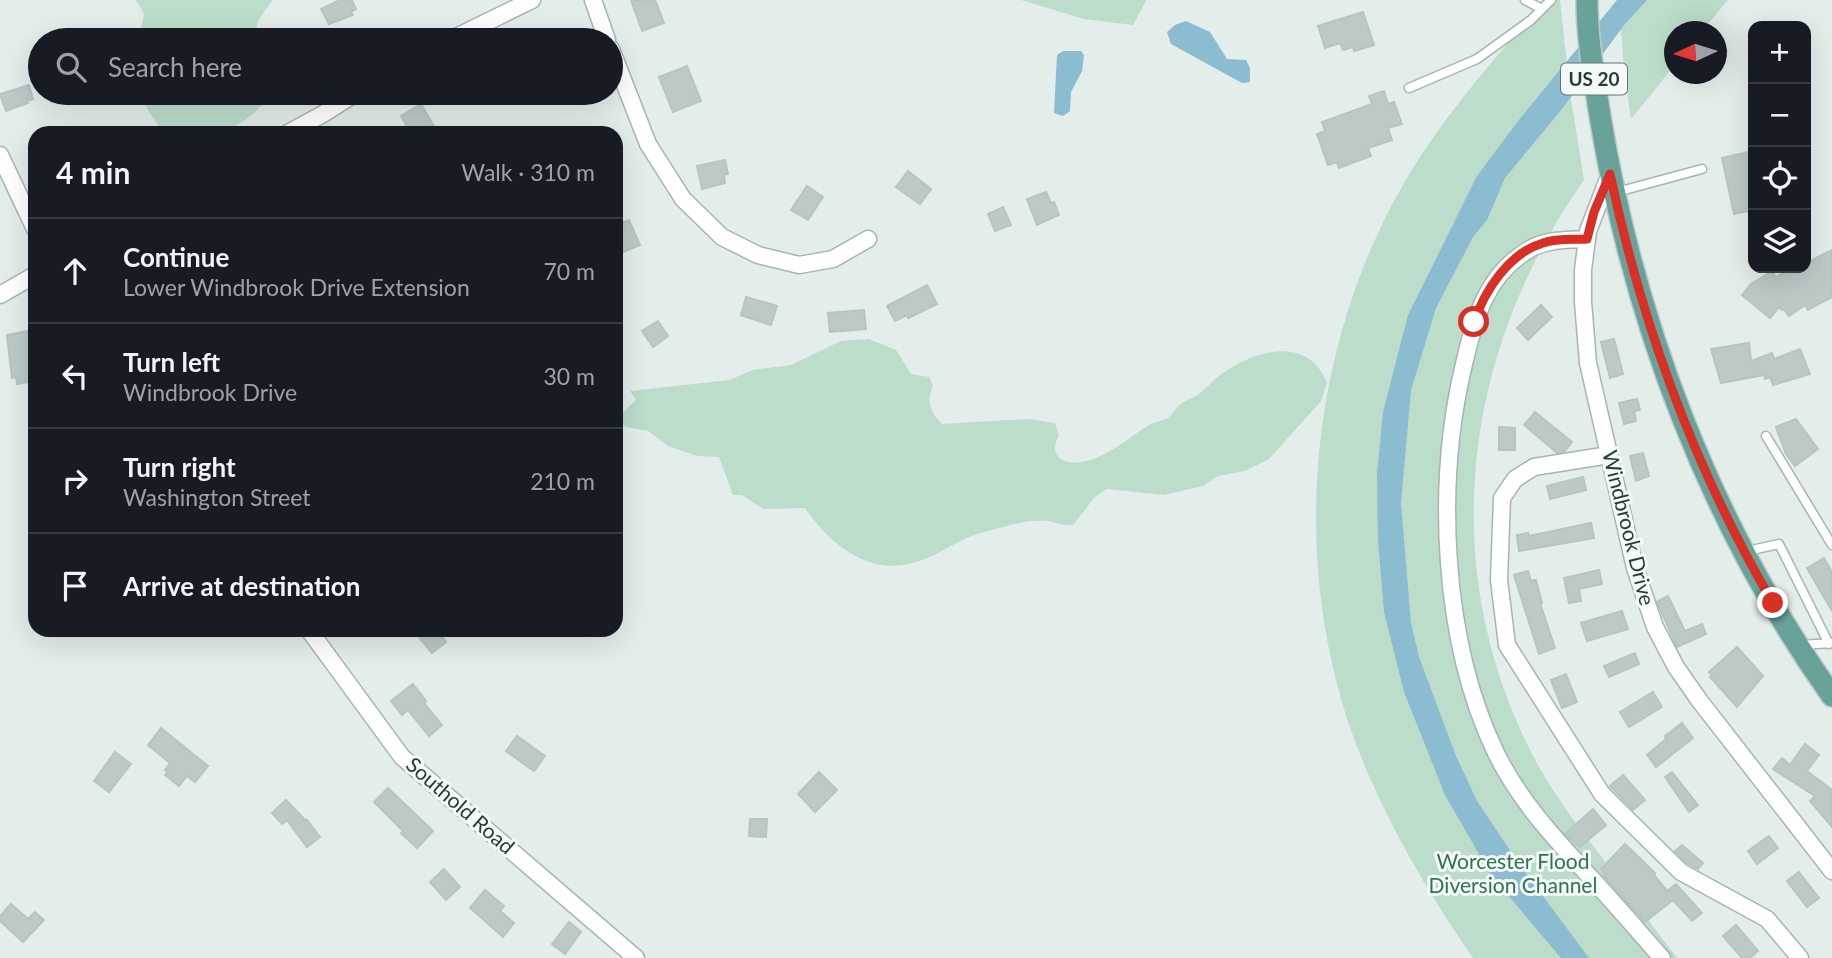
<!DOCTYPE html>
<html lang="en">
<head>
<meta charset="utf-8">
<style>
  :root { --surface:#171b24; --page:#242831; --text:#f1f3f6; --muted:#9ea1a6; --line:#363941 }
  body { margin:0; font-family:Lato,sans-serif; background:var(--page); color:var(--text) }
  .controls { position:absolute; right:21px; top:21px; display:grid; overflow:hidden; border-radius:14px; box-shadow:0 7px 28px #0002 }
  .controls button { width:63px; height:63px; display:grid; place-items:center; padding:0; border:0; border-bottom:2px solid var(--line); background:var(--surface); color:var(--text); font:35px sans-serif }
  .compass { position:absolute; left:1664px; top:21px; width:63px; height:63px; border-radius:50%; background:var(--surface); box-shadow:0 7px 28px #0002; rotate:266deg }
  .stop { position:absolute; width:21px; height:21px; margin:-16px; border:5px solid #d93025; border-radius:50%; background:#fff }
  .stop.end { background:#d93025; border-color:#fff; box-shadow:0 2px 7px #0008 }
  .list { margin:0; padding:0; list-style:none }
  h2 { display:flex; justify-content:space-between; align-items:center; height:91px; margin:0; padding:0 28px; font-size:30px }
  h2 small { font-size:23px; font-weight:400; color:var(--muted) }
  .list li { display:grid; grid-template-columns:46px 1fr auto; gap:21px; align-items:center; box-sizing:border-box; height:105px; padding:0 28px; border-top:2px solid var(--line) }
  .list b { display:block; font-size:26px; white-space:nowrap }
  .list p { margin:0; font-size:23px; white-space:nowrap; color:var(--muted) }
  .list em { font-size:23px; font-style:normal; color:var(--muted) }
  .icon { flex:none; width:38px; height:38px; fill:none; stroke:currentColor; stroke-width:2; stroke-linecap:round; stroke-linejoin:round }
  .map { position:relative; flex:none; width:1832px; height:958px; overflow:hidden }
  .search { position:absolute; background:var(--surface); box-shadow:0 7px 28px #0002; left:28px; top:28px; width:595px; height:77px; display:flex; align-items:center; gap:18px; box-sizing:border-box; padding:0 24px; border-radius:38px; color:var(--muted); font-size:26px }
  .panel { position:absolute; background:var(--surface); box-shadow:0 7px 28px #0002; left:28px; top:126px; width:595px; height:511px; border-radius:21px }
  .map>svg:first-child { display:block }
</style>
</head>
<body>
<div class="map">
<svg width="1832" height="958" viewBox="0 0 1832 958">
  <rect width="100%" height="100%" fill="#e3edea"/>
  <!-- green -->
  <path fill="#bcddca" d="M136,0H273C263,13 253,23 256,40H139L144,14Z
    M1021,0H1146V1L1133,25L1084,19Z
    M1545,0H1560L1570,93L1584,180C1461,353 1434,574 1538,765C1556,797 1578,827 1601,856C1626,890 1651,924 1677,958H1473C1417,877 1361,779 1337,684C1293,515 1319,326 1408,176C1447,112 1496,57 1545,0Z
    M1619,0H1728L1702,31L1674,32V66L1631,119L1624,69Z
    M141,93H272C237,138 215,133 163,133L148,110Z
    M869,339L896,350L911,374L929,377L933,386C926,400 931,414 942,424L1028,419L1055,423L1059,435C1044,464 1076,467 1096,458C1116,450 1132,435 1151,424C1156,422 1161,421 1166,419C1172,416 1175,408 1181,404C1186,399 1194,398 1199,394C1207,388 1212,381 1219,376C1253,350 1308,334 1327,383L1321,401L1269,459L1245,471L1218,476L1203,486L1164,495L1107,489L1095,497L1073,525C1063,526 1056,522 1047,521C1026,519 1004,527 984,532C959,538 940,555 916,562C869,577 831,545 805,508L763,509L742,495H733L719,457L697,456L668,446L648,431L626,427L621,423L623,412L636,400L630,391L730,380L752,370L791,365L841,341Z"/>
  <!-- water -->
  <path fill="#8cbcd1" d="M1617,0H1647L1625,24L1562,109L1505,178L1487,220L1473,237L1436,308L1411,390L1401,503L1411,623L1419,657L1456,756L1477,801L1517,861L1589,958H1561L1491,875L1445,795L1404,692L1384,612L1378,541L1377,475L1383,412L1408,315L1477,176L1518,121Z
    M1186,21L1210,32L1227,59L1246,60L1250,68V82L1242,83L1171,44L1167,32L1175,25Z
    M1063,51H1081L1084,55L1082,71L1071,92L1070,111L1063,116L1054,113L1057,55Z"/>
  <!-- building -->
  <path fill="#bbcac6" stroke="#b5c6c2" stroke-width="2" d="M340,0H352L356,9L351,12L353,15L329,24L321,9Z
    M631,0H655L664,23L642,31Z
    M1363,12L1374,45L1354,51L1353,47L1343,50L1340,43L1325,48L1318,26Z
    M687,66L701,101L673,112L659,77Z
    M29,85L33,99L27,101L28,103L6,111L0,94Z
    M1384,91L1388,104L1394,102L1402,124L1388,128L1392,140L1368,148L1371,156L1339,168L1337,162L1328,165L1317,134L1325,131L1322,122L1372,104L1369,96Z
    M421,104L438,133H411L401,116Z
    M1753,151V210L1734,214L1722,158Z
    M725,160L728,174L724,175L725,183L702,189L697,166Z
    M908,171L931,189L920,204L896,187Z
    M807,186L823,197L808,220L791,210Z
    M1046,192L1051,203L1054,202L1059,215L1037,225L1027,199Z
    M1003,207L1011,225L995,231L988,214Z
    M629,220L640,245L616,255V225Z
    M1832,250V297L1808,310L1805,305L1789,316L1784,309L1782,310L1779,307L1770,318L1742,295L1751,284L1772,271L1776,277L1792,268H1806V263Z
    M927,285L937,304L908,318L907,315L895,321L887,306Z
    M746,297L777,306L771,325L741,315Z
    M1541,305L1552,317L1528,340L1517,328Z
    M864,310L866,329L830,332L828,313Z
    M658,321L668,336L653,347L642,331Z
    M28,331L32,351H35V381L17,384L16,377L12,378L7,335Z
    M1614,339L1623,374L1610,378L1601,342Z
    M1749,343L1751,361L1772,353L1774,359L1800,349L1810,374L1773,385L1770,377L1765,379L1764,375L1721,383L1711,349Z
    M1637,399L1640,410L1634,411L1636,421L1624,424L1619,403Z
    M1535,412L1572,442L1565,451L1557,453L1524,425Z
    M1796,419L1818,449L1795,466L1786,454L1776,427Z
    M1499,427L1515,428V450H1499Z
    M1643,453L1649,476L1636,481L1630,456Z
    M1583,477L1586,490L1550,499L1547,486Z
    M1591,523L1594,538L1519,551L1517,535L1528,533L1529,536Z
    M1824,558L1832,572V611L1807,568Z
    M1599,570L1602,584L1579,589L1581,601L1569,603L1564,578Z
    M1528,571L1531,581L1536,580L1542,603H1540L1555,648L1539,654L1514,575Z
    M1668,596L1685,631L1702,624L1706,634L1677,647L1657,602Z
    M1622,611L1628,629L1587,641L1581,623Z
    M413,630H437L446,642L432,653Z
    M1737,647L1763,676L1737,707L1710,677L1712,675L1709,672Z
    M1635,653L1639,664L1609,677L1604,666Z
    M1566,674L1577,702L1562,708L1551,680Z
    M413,684L426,701L424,703L442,725L429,736L408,710L402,715L391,701Z
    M1653,692L1662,707L1629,727L1620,712Z
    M1682,723L1693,738L1656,767L1647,755L1666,739L1665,736Z
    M161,728L208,766L195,782L187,776L179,786L165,775L168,772L165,770L170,763L148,745Z
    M517,736L545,756L534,771L506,751Z
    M1805,744L1819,755L1807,771L1832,790V827L1810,801L1815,796L1773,769L1782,758L1790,765Z
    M115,752L131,764L109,792L94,781Z
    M819,772L837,790L815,812L798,794Z
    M1672,772L1698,805L1689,812L1665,777Z
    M1623,775L1645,800L1633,810L1610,786Z
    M388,788L433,831L417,848L401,833L403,831L374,802Z
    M286,800L306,821L307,820L320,837L307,847L287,820L282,824L272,813Z
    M1593,809L1606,825L1580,847L1565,834Z
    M750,819H767L766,837L749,836Z
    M1769,836L1778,848L1757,864L1748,851Z
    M1625,844L1655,873L1654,875L1667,891L1676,884L1702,913L1692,921L1673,900L1645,922L1604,876L1606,875L1601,869Z
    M1682,845L1703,863L1698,869L1687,863L1675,851Z
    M444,869L460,887L446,900L430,882Z
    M1799,872L1819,898L1807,907L1787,881Z
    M485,890L504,906L500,911L514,923L503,937L470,908Z
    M11,904L28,919L35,912L44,920L23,942L0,921V916Z
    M569,922L581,932L565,954L552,944Z
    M1736,925L1758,951L1750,958H1742L1723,936Z"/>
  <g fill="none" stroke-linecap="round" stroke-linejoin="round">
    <defs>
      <path id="lane" d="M1525,0L1542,9
        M1409,88L1477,59L1531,20L1551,0
        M1617,192L1702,169
        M1766,436L1832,545
        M1747,551L1779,544L1829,644
        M1800,645L1832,643"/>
      <path id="street" d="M593,0L607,40
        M450,40L532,0
        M611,49L648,144L683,199L722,237L758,255L799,265L833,259L868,239
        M288,133L323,114L356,93
        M0,155L35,229
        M1610,174L1588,231L1583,270V302L1588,363L1635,568L1655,627L1676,667L1699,700L1832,871
        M1587,239C1568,240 1548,239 1530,249C1486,274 1475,318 1464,364C1435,484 1442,641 1496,753C1520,802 1556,840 1592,879C1616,905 1639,932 1662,958
        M0,295L35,275
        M1609,455L1534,467L1515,479L1502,498L1499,580L1507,645L1602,794L1681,872L1767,919L1800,958
        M309,630L402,757L636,958"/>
      <path id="primary" d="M1587,0C1587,39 1594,77 1600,116C1634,323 1710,524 1832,696"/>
    </defs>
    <!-- lane casing -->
    <use href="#lane" stroke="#a6b5b2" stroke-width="11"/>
    <!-- street casing -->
    <use href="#street" stroke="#a6b5b2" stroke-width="19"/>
    <!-- primary casing -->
    <use href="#primary" stroke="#c1c9c8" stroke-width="24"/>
    <!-- lane -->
    <use href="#lane" stroke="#fff" stroke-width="8"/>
    <!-- street -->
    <use href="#street" stroke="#fff" stroke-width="16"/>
    <!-- primary -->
    <use href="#primary" stroke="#68a29b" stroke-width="21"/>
  </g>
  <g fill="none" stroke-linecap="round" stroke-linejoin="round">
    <!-- route -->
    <path stroke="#d93025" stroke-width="9" d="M1474,322C1485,290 1509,253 1543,243C1557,238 1573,240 1587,239L1594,212L1610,174C1642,325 1695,470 1773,603"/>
  </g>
  <g text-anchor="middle" stroke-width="6" stroke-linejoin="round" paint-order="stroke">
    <!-- shield labels -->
    <rect fill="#f4f9f7" stroke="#627673" stroke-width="2" x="1561" y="63.5" width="66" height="31" rx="5"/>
    <g font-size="19" font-weight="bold" fill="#233e3a">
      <text x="1594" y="86">US 20</text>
    </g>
    <!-- street labels -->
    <g font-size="21" fill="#233e3a" stroke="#f4f9f7">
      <text transform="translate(1628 528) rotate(76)" y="7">Windbrook Drive</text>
      <text transform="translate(460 806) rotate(41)" y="7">Southold Road</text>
    </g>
    <!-- park labels -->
    <g font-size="21" fill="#2d7453" stroke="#f4f9f7">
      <text x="1513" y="869">Worcester Flood<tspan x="1513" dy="24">Diversion Channel</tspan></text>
    </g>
  </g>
</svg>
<div class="controls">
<button>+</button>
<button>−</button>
<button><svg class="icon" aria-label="locate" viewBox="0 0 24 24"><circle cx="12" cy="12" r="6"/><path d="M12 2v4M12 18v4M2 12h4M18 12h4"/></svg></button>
<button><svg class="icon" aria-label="layers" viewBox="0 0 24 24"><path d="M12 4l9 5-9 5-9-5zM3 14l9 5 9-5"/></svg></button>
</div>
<svg class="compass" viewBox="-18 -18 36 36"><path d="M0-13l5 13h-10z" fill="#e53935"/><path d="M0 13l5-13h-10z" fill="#9ea1a6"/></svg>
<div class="stop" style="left:1474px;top:322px"></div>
<div class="stop end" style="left:1773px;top:603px"></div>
<div class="search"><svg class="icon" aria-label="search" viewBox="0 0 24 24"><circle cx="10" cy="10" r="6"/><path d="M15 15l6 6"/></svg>Search here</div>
<section class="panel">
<h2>4 min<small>Walk · 310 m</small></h2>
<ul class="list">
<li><svg class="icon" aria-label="ahead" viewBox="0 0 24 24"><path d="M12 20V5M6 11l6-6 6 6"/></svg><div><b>Continue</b><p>Lower Windbrook Drive Extension</p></div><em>70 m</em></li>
<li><svg class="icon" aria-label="left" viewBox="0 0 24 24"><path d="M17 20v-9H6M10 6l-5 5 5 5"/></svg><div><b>Turn left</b><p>Windbrook Drive</p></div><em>30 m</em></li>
<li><svg class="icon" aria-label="right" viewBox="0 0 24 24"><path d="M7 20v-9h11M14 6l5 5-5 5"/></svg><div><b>Turn right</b><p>Washington Street</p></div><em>210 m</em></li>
<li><svg class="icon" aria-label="arrive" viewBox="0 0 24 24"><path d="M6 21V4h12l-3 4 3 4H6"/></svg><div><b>Arrive at destination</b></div></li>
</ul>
</section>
</div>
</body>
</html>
